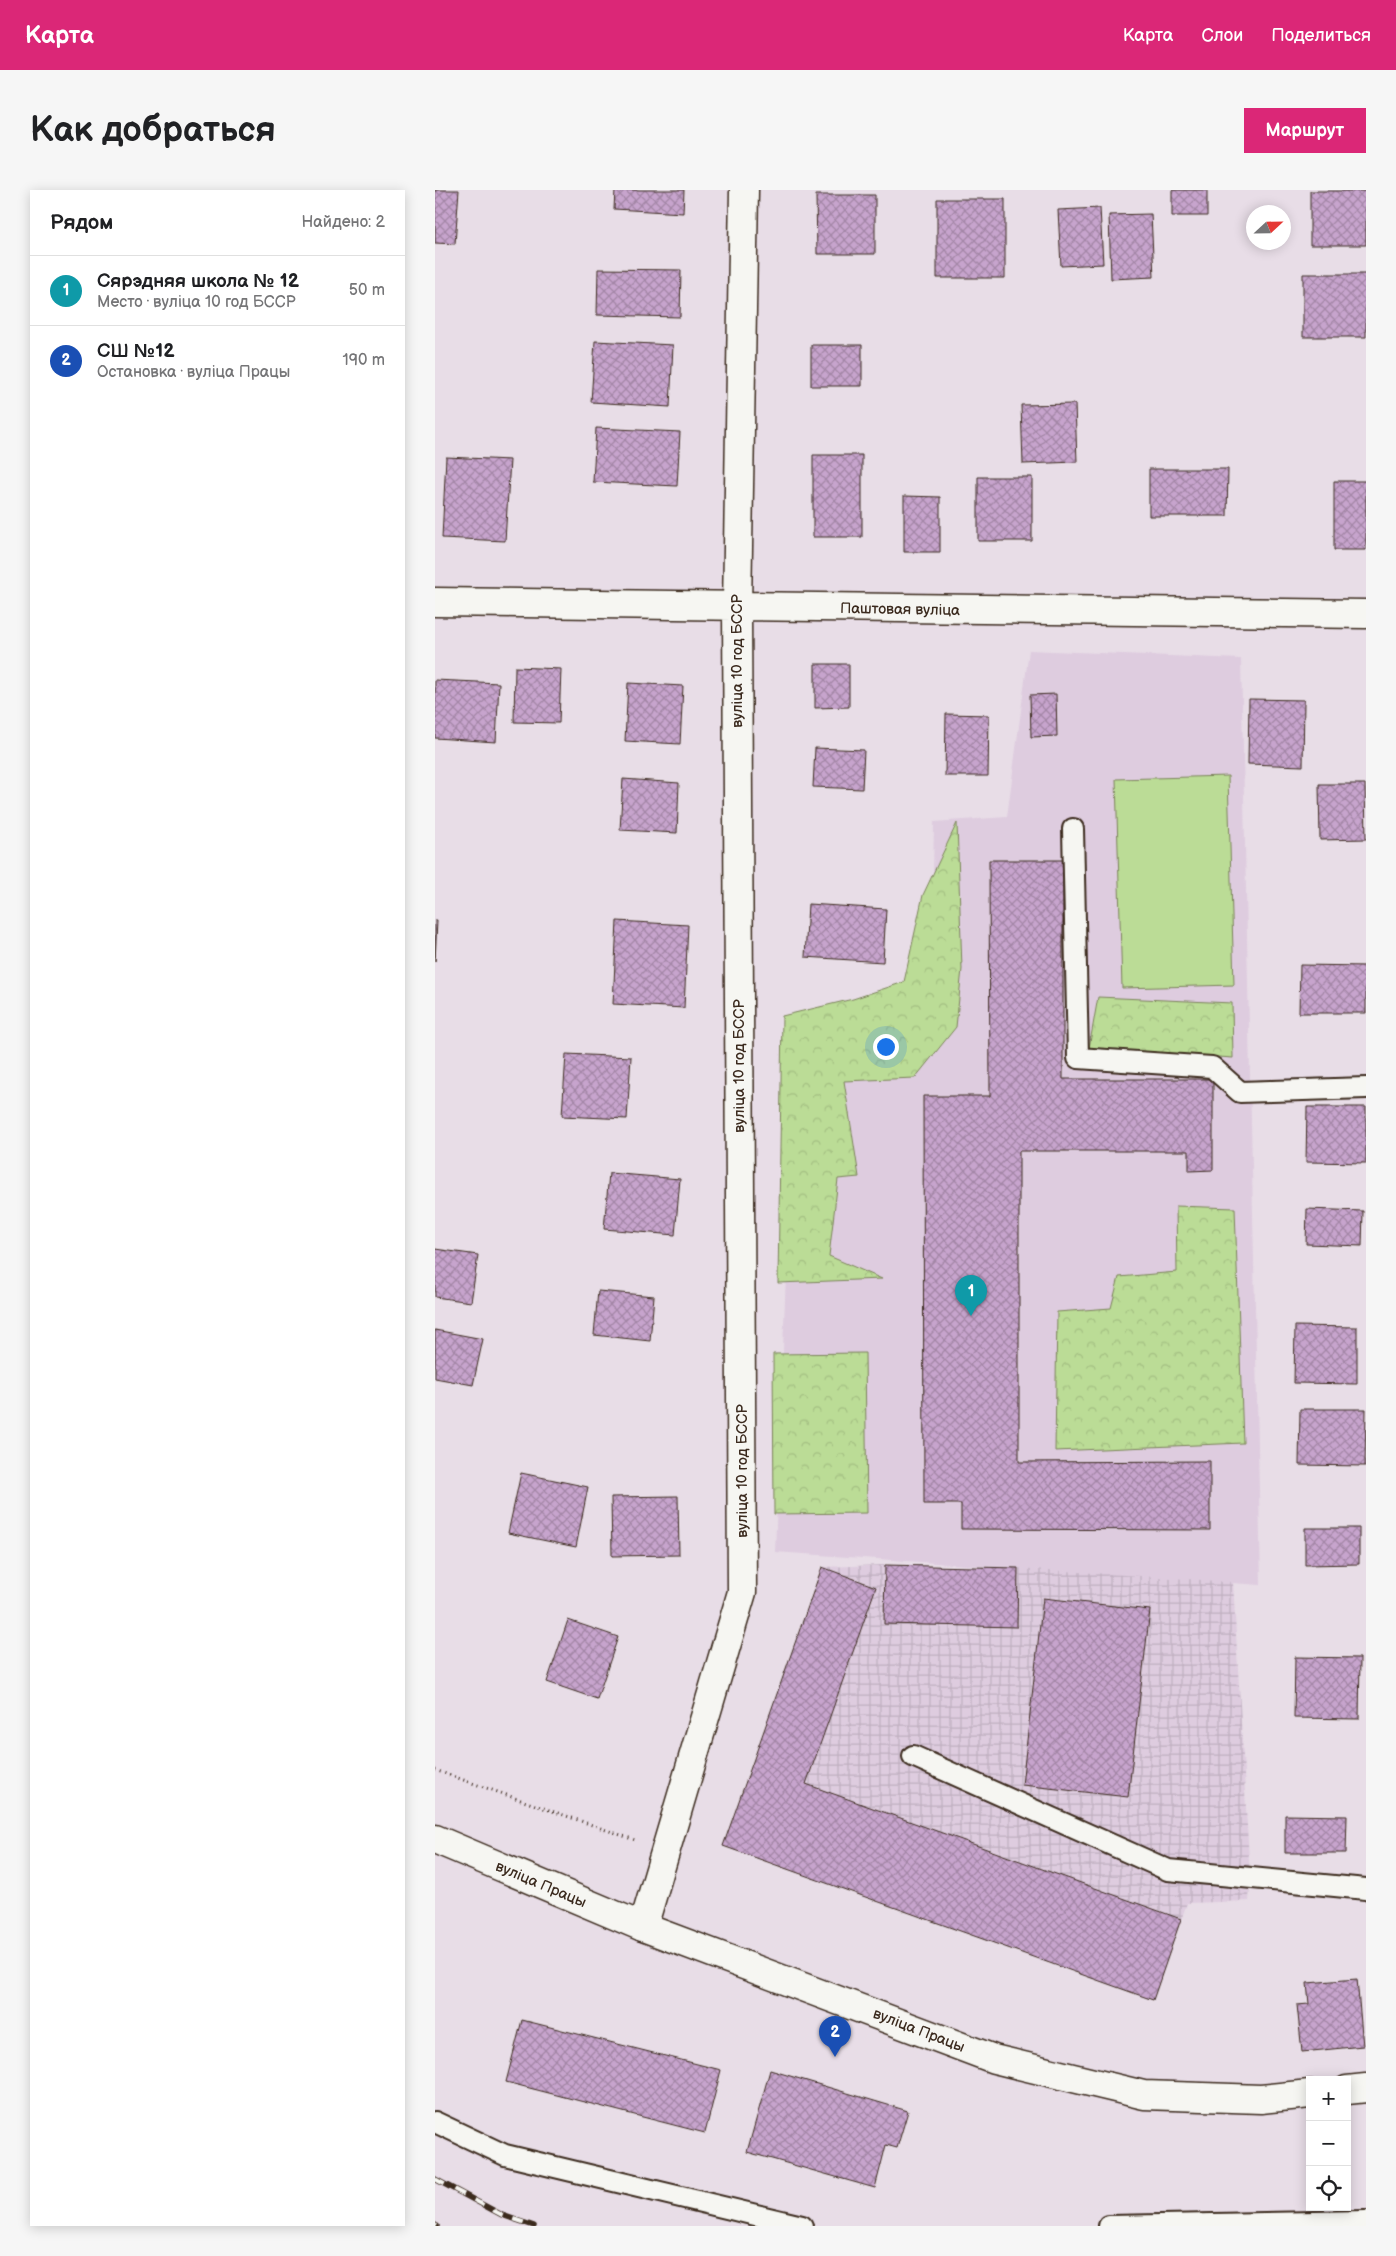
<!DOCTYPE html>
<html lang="ru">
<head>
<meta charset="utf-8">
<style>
  :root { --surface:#fff; --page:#f6f6f6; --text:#202124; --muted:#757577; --line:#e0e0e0; --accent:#db2777 }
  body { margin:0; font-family:"Balsamiq Sans",sans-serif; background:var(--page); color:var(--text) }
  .controls { position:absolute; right:15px; bottom:15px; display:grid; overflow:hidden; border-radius:0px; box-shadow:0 2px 12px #0003 }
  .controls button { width:45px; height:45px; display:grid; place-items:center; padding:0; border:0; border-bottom:1px solid var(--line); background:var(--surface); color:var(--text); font:25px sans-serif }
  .compass { position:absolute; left:811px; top:15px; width:45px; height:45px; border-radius:50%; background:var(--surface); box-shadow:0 2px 12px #0003; rotate:68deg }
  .you { position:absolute; left:450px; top:856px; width:18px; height:18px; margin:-12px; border:4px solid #fff; border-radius:50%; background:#1a73e8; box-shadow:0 0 0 8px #1a73e833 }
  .badge { display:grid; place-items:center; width:32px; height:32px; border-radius:50%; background:var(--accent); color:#fff; font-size:16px; font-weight:700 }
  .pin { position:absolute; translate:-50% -41px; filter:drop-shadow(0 1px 2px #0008) }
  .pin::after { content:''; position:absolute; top:26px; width:18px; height:15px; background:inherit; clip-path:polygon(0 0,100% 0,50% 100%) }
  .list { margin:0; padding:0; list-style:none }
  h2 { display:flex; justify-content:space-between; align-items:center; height:65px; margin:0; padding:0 20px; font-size:21px }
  h2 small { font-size:16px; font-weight:400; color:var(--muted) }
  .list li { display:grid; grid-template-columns:32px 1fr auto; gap:15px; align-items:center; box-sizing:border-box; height:70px; padding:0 20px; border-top:1px solid var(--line) }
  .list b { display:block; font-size:19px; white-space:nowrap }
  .list p { margin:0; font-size:16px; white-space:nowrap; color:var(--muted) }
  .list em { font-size:16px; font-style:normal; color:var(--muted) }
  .icon { flex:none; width:28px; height:28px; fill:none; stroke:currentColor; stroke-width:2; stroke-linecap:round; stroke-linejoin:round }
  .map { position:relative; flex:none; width:931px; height:2036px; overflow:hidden; border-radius:0px }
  header { display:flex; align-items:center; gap:30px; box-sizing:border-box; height:70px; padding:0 25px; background:var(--accent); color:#fff }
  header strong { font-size:24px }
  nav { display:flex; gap:28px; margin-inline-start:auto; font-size:18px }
  .intro { display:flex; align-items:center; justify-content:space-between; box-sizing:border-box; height:120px; padding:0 30px }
  h1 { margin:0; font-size:35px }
  .button { padding:12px 22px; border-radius:0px; background:var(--accent); color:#fff; font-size:18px; font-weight:700 }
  main { display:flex; gap:30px; padding:0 30px }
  aside { flex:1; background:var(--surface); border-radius:0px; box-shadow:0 2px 12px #0003 }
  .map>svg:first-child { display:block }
</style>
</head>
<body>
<header>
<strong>Карта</strong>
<nav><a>Карта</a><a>Слои</a><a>Поделиться</a></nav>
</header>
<div class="intro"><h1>Как добраться</h1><a class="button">Маршрут</a></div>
<main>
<aside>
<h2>Рядом<small>Найдено: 2</small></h2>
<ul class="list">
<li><span class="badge" style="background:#0f9aa8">1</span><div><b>Сярэдняя школа № 12</b><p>Место · вуліца 10 год БССР</p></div><em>50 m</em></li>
<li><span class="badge" style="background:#1a4fb4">2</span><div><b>СШ №12</b><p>Остановка · вуліца Працы</p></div><em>190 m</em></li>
</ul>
</aside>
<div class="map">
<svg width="931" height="2036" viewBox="0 0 931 2036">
  <defs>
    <pattern id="industrial-grid" width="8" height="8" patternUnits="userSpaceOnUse" patternTransform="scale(1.25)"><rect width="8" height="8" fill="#deccdf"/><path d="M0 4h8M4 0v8" fill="none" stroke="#bfafbf"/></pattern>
    <pattern id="forest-crowns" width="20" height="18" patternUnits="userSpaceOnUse" patternTransform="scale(1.25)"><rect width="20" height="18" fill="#bbdc96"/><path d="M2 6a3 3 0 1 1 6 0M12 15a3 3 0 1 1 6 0" fill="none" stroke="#a2bd81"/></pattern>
    <pattern id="building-cross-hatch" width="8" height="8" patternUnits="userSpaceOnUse" patternTransform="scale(1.25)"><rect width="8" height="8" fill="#c7a4cd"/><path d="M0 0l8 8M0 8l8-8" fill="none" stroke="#a386a6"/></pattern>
  </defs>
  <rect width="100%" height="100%" fill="#e8dde7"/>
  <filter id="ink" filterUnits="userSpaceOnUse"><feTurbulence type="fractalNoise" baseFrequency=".02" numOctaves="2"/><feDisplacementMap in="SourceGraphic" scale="10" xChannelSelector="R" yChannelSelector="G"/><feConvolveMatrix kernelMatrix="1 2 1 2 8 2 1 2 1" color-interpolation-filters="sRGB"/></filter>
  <g filter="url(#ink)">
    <!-- built -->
    <path fill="#deccdf" d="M594,460L806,469L826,1395L340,1362L360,856L495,849L499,632L572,627Z"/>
    <!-- industrial -->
    <path fill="url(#industrial-grid)" d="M450,1375L583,1378L798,1392L815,1688L814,1711L752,1713L718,1810L288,1656L387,1377Z"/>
    <!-- green -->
    <path fill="#bbdc96" stroke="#7b835a" d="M793,586L799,795L687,798L681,589Z"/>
    <!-- forest -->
    <path fill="url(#forest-crowns)" stroke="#7b835a" d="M522,633L527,779L521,837L480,888L409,891L424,987L403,989L394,1066L447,1089L343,1093L347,826L418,809L469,792L488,705Z
      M663,807L797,813L798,868L654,858Z
      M741,1016L800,1018L808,1253L620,1261L622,1122L676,1118L684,1087L742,1082Z
      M430,1163L432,1323L339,1324L338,1164Z"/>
    <!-- building -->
    <path fill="url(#building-cross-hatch)" stroke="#3b2a1e" d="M0,0H24L20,54L0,53Z
      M180,0H249L248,23L179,19Z
      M737,0H772V26H737Z
      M875,1H931V55H875Z
      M381,5H440V64H382Z
      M502,9H570V88H502Z
      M665,18L668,74L626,76L623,20Z
      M716,24L719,87L676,89L674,25Z
      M163,79L246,80L245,127L162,125Z
      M868,84H931V147H868Z
      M160,151L238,155L235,217L156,212Z
      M376,155H427V196H376Z
      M640,214L642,272L588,274L586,215Z
      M161,238L245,242L242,296L158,292Z
      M378,265H427V347H378Z
      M11,267L75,270L70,351L7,348Z
      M714,279H793L792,326H714Z
      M543,287H597V351H543Z
      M899,291H931V360H899Z
      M469,306L505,307V362H469Z
      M380,474H414V517L380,518Z
      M80,477L126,479L124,533L79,532Z
      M0,490L64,493L61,552L0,548Z
      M193,493L248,496L245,554L190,551Z
      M621,504L622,546L596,547L595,505Z
      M814,509L869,510L868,576L813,574Z
      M511,524L554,525L553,586H510Z
      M380,558L429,560L427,599L378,597Z
      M188,589L244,593L242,643L185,640Z
      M884,594H930L931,649L885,650Z
      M554,670H628V889H778V980L754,981V961H584V1272L775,1271V1340L526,1339V1314H489L488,906H555Z
      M373,714L451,719L448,772L370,767Z
      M0,731H2L0,772Z
      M182,731L253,735L249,818L178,814Z
      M865,775L931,776V823H864Z
      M131,864L196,867L192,929L127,926Z
      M872,917H931V973L871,972Z
      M174,983L245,989L240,1045L169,1039Z
      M872,1019L928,1021L927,1056L871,1054Z
      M0,1059L43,1065L36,1112L0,1107Z
      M163,1101L219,1106L215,1151L159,1145Z
      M860,1136L922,1137V1194L859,1193Z
      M0,1140L48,1149L38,1195L0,1188Z
      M865,1219H931L930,1276L864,1275Z
      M86,1283L153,1297L141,1357L73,1343Z
      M243,1306L244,1365L177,1366L176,1307Z
      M870,1338H924V1374L870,1375Z
      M450,1375L583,1378L582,1437L449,1434Z
      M387,1377L441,1397L371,1594L746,1729L718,1810L288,1656Z
      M608,1408L715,1420L693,1607L587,1595Z
      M133,1430L183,1447L162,1509L112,1492Z
      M860,1467L925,1468L924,1529L859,1528Z
      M850,1625L912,1626L911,1663H850Z
      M922,1789L928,1856L867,1862L862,1815L874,1814L872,1793Z
      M87,1830L286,1880L270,1943L71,1892Z
      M335,1880L473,1921L462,1958L451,1955L440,1998L312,1962Z"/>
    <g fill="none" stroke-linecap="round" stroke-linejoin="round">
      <defs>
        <path id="lane" d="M638,639L643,868L777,877L805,902L931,898
          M478,1566L733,1680L931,1699
          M0,1932L70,1965L367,2036
          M674,2036L931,2031"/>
        <path id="street" d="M0,412L931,424
          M208,1737L307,1402L302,417L309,0"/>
        <path id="secondary" d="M0,1649L208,1737L559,1869L709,1905L826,1909L875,1904
          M912,1900L931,1898"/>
      </defs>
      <!-- lane casing -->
      <use href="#lane" stroke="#3b2a1e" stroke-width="24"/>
      <!-- street casing -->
      <use href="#street" stroke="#3b2a1e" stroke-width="31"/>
      <!-- secondary casing -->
      <use href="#secondary" stroke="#3b2a1e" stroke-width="31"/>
      <!-- path -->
      <path stroke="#3b2a1e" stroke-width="3" stroke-dasharray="1 4" stroke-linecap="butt" d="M0,1580L200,1650"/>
      <!-- lane -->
      <use href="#lane" stroke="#f6f6f2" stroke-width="20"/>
      <!-- street -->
      <use href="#street" stroke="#f6f6f2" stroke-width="28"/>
      <!-- secondary -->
      <use href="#secondary" stroke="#f6f6f2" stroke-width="28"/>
      <defs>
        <path id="rail" d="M0,1989L67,2025L99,2036
          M0,2035L2,2036"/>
      </defs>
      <!-- rail casing -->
      <use href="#rail" stroke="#3b2a1e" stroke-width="5.5"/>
      <!-- rail -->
      <use href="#rail" stroke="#f6f6f2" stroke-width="4" stroke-dasharray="11" stroke-linecap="butt"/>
    </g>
  </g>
  <g text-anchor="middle" stroke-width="5" stroke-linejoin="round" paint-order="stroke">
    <!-- street labels -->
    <g font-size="15" fill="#3b2a1e" stroke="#f6f6f2">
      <text transform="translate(465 419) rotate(1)" y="5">Паштовая вуліца</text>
      <text transform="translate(302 471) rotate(-90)" y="5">вуліца 10 год БССР</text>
      <text transform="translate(304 876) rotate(-90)" y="5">вуліца 10 год БССР</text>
      <text transform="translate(307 1281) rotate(-90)" y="5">вуліца 10 год БССР</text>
      <text transform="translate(106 1694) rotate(23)" y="5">вуліца Працы</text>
      <text transform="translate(484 1840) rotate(21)" y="5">вуліца Працы</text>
    </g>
  </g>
</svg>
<div class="controls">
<button>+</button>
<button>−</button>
<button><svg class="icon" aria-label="locate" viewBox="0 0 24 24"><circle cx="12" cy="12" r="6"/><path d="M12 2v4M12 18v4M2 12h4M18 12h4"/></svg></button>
</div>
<svg class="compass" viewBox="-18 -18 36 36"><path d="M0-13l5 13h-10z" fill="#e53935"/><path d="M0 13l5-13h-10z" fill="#757577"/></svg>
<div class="you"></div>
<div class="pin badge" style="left:536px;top:1126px;background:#0f9aa8">1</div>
<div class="pin badge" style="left:400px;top:1867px;background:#1a4fb4">2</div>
</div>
</main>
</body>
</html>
